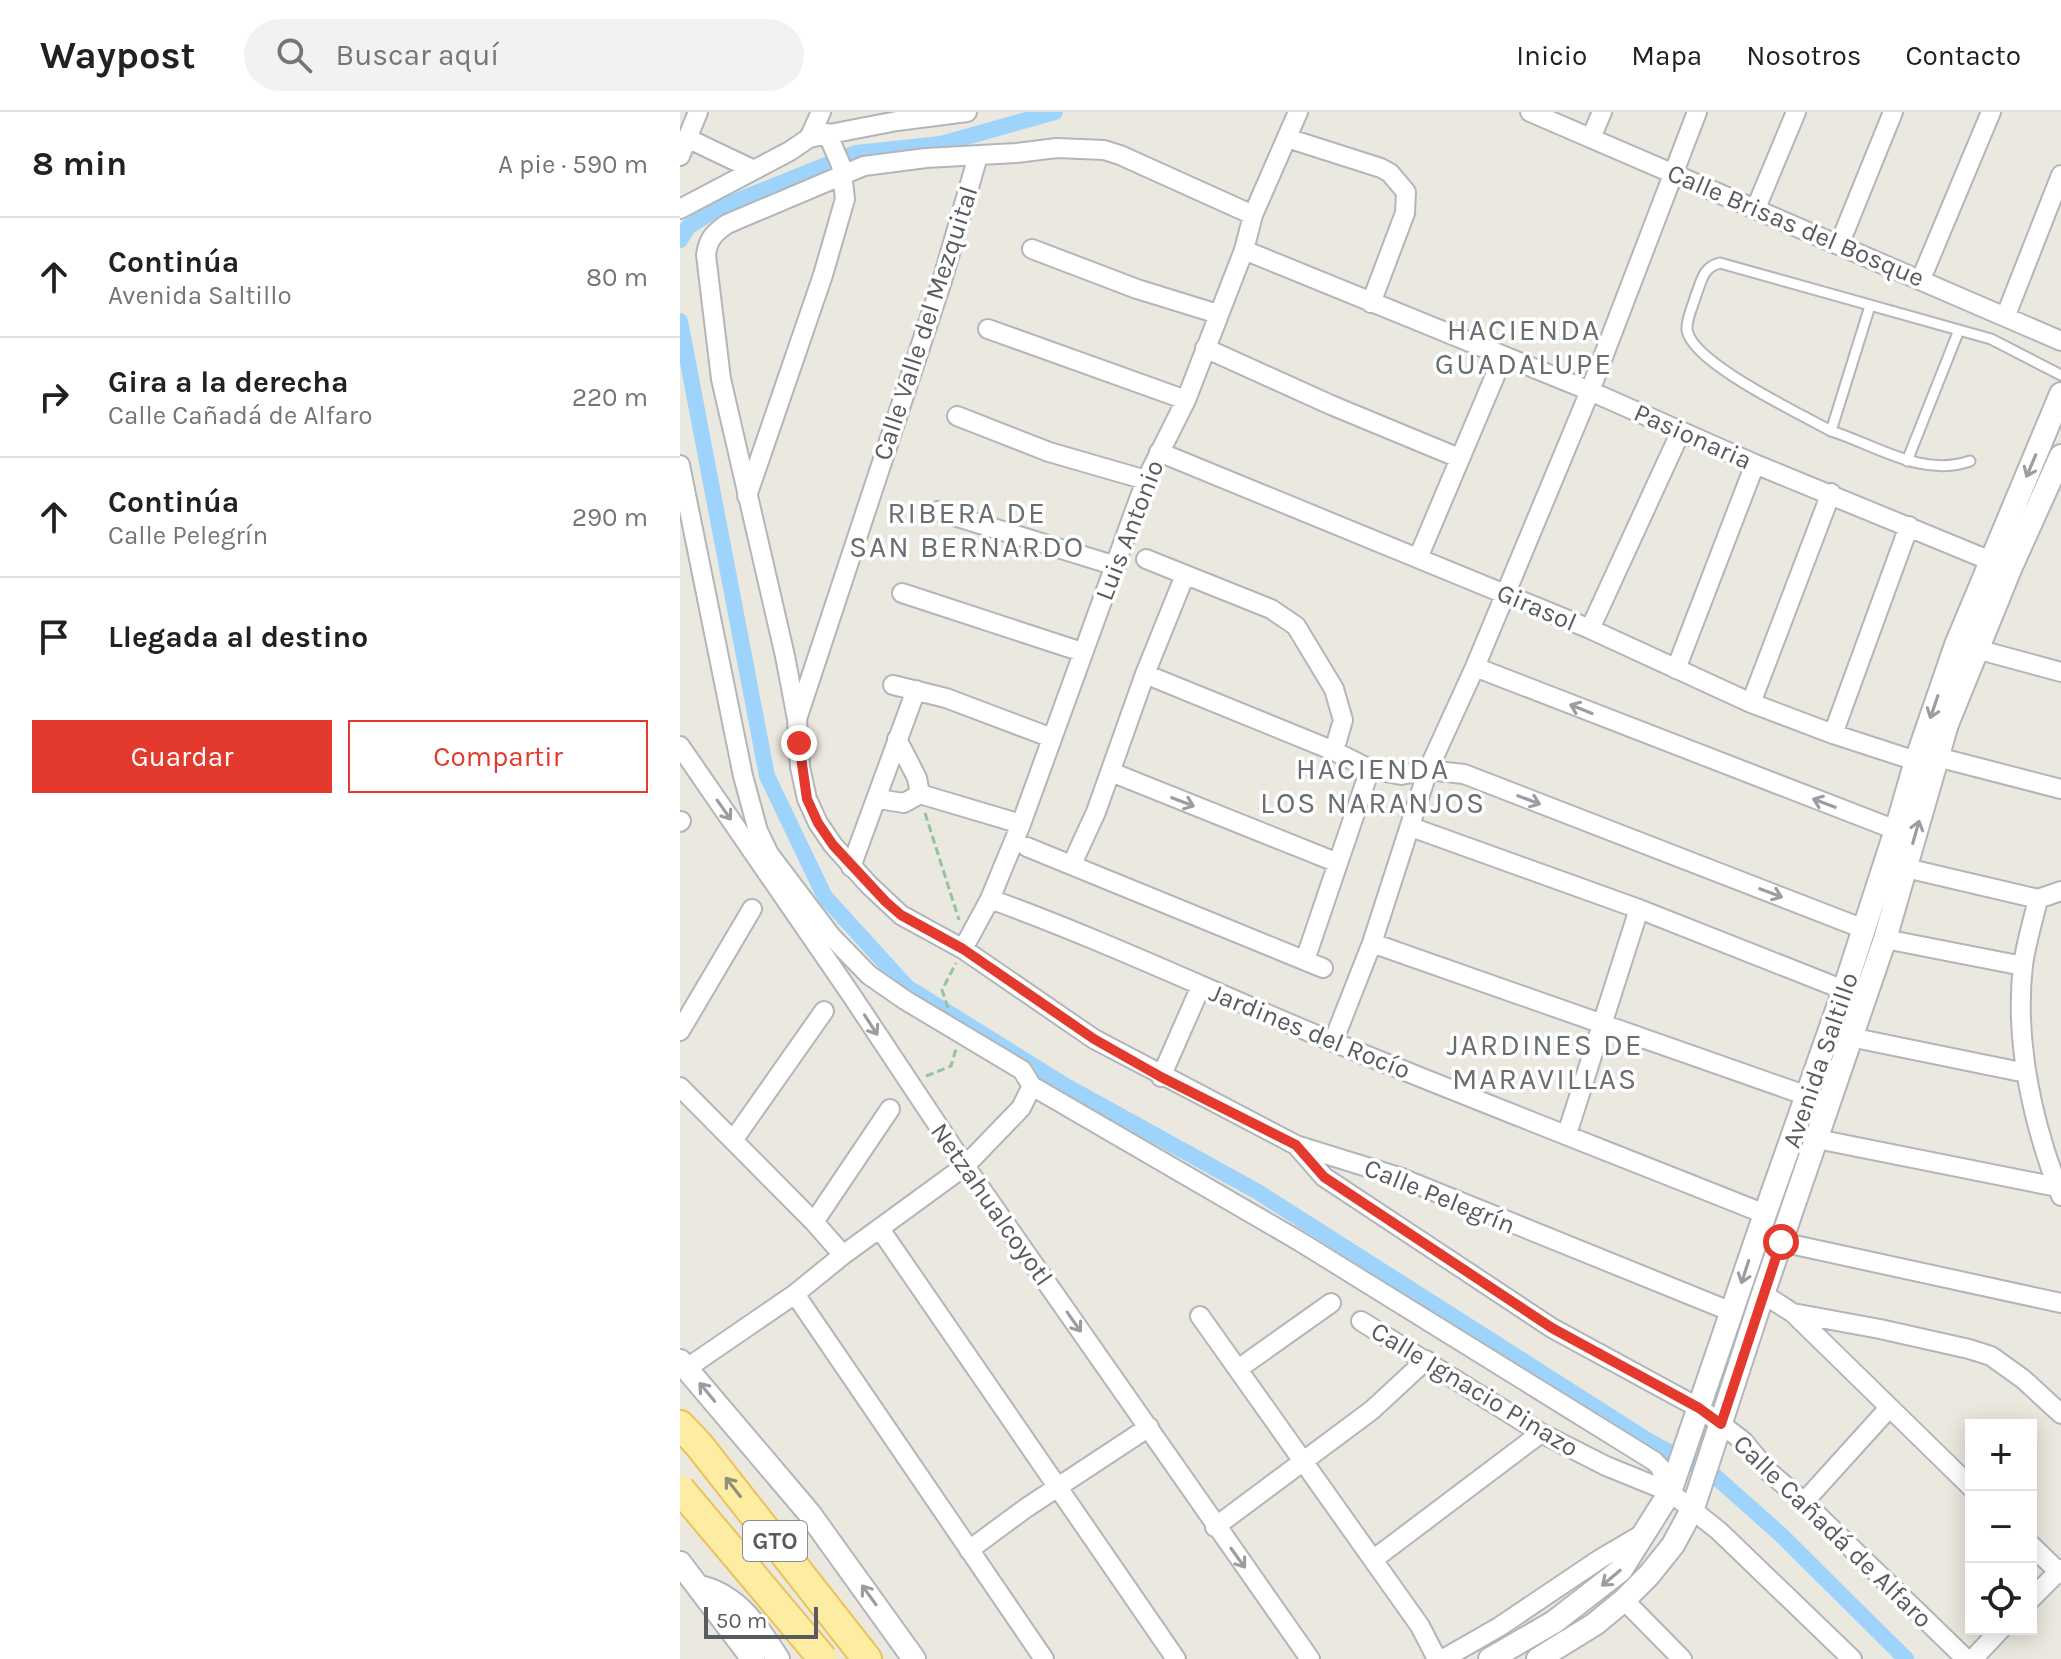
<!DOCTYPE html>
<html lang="es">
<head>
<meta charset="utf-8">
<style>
  :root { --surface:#fff; --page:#f2f2f2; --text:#202124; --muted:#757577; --line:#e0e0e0; --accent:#e33a2d }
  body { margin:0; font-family:Karla,sans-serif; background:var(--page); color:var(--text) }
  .controls { position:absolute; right:24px; bottom:24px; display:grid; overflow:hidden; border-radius:0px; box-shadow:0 4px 20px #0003 }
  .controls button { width:72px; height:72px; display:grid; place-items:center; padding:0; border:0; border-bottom:2px solid var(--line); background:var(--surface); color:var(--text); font:40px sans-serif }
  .scale { position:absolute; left:24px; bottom:20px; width:114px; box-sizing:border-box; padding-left:8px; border:4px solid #585c60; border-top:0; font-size:22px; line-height:28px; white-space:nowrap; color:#585c60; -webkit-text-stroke:6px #fff; paint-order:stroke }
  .stop { position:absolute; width:24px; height:24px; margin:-18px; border:6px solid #e33a2d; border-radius:50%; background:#fff }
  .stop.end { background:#e33a2d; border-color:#fff; box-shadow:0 2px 8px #0008 }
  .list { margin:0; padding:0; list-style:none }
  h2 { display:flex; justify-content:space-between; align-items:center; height:104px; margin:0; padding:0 32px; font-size:34px }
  h2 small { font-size:26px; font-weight:400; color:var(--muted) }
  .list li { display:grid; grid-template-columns:52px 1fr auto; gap:24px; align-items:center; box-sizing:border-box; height:120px; padding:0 32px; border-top:2px solid var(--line) }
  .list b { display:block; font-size:30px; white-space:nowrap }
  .list p { margin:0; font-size:26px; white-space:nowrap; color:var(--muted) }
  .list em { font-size:26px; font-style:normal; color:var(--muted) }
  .actions { display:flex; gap:16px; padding:24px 32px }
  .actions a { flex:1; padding:18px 0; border:2px solid var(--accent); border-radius:0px; text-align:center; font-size:28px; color:var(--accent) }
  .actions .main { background:var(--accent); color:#fff }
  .icon { flex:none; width:44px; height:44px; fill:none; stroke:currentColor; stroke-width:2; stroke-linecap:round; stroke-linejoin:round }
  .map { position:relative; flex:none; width:1381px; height:1547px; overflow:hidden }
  header { display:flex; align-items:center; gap:48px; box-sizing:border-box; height:112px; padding:0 40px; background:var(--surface); border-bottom:2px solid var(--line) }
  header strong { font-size:38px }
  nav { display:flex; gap:44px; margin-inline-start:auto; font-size:28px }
  .search { width:560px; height:72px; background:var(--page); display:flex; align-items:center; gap:20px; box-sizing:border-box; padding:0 28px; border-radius:44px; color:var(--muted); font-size:30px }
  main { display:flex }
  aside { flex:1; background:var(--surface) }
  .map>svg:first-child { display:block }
</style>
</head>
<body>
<header>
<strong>Waypost</strong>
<div class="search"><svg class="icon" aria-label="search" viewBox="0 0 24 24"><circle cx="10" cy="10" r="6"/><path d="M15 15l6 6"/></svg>Buscar aquí</div>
<nav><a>Inicio</a><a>Mapa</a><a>Nosotros</a><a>Contacto</a></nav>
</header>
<main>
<aside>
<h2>8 min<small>A pie · 590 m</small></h2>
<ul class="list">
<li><svg class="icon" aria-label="ahead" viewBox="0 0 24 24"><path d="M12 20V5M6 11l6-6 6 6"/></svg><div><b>Continúa</b><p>Avenida Saltillo</p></div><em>80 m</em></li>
<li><svg class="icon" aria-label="right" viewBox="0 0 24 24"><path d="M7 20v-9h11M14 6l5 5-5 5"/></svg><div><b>Gira a la derecha</b><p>Calle Cañadá de Alfaro</p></div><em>220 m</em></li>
<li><svg class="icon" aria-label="ahead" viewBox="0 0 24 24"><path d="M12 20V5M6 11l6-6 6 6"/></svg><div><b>Continúa</b><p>Calle Pelegrín</p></div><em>290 m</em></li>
<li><svg class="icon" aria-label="arrive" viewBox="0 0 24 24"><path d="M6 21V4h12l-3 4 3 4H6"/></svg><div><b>Llegada al destino</b></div></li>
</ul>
<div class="actions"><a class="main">Guardar</a><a>Compartir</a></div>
</aside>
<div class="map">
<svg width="1381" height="1547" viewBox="0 0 1381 1547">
  <rect width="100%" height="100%" fill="#ebe8df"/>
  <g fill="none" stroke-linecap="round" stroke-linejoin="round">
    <!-- canal -->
    <path stroke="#9ed4fc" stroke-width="16" d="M0,128L8,115L36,97L176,41L261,32L375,0
      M0,209L87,664L145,785L227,875L386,974L578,1080L967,1328L1036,1365L1100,1422L1226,1547"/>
    <defs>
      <path id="service" d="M1190,194L1151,319C1196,333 1242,366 1290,349
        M1151,319C1121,302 1012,251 1007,218C1006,207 1013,194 1016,183C1022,168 1023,155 1040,151L1311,227L1381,263
        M1227,349L1279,218"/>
      <path id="minor" d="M850,0L1381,229
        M129,26L141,0
        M607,26L701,56L710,61L726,80L725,101L691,191
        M911,26L922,0
        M9,27L74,58
        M0,44L18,0
        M1076,96L1116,0
        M0,97L110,39L129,26L217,9L287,0
        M573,103L440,43L424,38L377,36L336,41L246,46L184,54L47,112C34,121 28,127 26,143L41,267L105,544L117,607L120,655L127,687L138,711L153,733L189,773L221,803L283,837L414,927L616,1033L719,1065L1052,1200
        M1159,133L1213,0
        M352,137L457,177L538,202
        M564,138L910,279L1075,352L1323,454
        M1241,167L1311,0
        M1326,203L1381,63
        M308,217L506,288
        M525,236L651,293L779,346
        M277,304L369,340L466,368
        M479,340L910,517L1071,591L1153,622L1236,649
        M0,353L63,664L78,719L89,742L151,824L189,863L225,888L342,958L352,974L341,996L285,1054L163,1143L115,1182L7,1256
        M67,384L143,163L165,87L161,53L147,21
        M258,399L436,454
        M738,446L823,245
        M466,447L591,497L616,514L654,577L663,608L654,639
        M222,481L402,540
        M910,517L1001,319
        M1296,537L1381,560
        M795,555L1216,718
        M996,557L1075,352
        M465,562L654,639L690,657L721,663L748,658L784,662L1184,817
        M213,573L266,586L372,626
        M1071,591L1151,381
        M118,604L262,169L298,44
        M1153,622L1229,414
        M217,627L237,666L240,682
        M0,634L172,884L285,1054L630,1547
        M1257,645L1381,677
        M431,660L658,751
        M240,682L341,712
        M198,687L224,691L240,682
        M0,710L1,709
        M731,715L959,797L1164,878
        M347,735L643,856
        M392,752L416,700L465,562L505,463
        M171,755L236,578
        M1226,756L1358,787L1381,779
        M310,787C426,829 537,882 651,929C795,988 940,1044 1085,1102
        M1358,787C1353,809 1346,831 1343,853C1334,930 1353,1013 1381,1084
        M1205,827L1343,854
        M692,831L1139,988
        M283,837L310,787L341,712L466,368L506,288L564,138L573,103L618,0
        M625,848L690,657
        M0,919L72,797
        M1170,925L1346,961
        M653,930L692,831L748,658L795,555L910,279L1017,0
        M481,965L521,874
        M352,974L619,1129L974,1349L980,1355L990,1380
        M0,975L134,1110L163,1143
        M887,1022L959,797
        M54,1027L144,899
        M1137,1027L1377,1075
        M616,1033L644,1065L872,1216L1019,1296L1041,1312L1063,1329L1088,1359L1124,1390L1286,1547
        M134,1110L210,997
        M200,1117L496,1547
        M1101,1130L1381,1191
        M115,1182L364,1547
        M1083,1182L1113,1201L1291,1375
        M1113,1201L1200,1217L1289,1237L1311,1244L1343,1267L1381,1302
        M520,1204L740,1514L757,1547
        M681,1209L861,1321L926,1354L990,1380L1039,1419L1172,1547
        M558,1257L651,1191
        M1124,1390L1209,1296
        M535,1415L692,1298L746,1248
        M1351,1433L1381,1462
        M289,1438L346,1396L469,1315
        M694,1447L861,1321
        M1351,1487L1381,1457
        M944,1488L1002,1547
        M763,1547L819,1515L920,1447L961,1423
        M1293,1547L1321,1517"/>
      <path id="tertiary" d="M0,1249L129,1401L234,1547
        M0,1451L73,1547
        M20,1475C58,1484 78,1516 98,1547
        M810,1547L874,1510L941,1458L990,1380L1085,1102L1164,878L1216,718L1236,649L1276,533L1381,282
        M858,1547L915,1512L944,1488L969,1463L993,1433L1013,1396L1083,1182L1205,827L1267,612L1330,457L1381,344"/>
      <path id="primary" d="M0,1313L19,1333L187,1547"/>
    </defs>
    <!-- service casing -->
    <use href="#service" stroke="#b2b6ba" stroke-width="13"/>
    <!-- minor casing -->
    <use href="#minor" stroke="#b2b6ba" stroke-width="22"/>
    <!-- tertiary casing -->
    <use href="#tertiary" stroke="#b2b6ba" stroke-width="26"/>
    <!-- primary casing -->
    <use href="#primary" stroke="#ecc157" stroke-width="32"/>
    <!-- path -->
    <path stroke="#95c3a2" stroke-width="3" stroke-dasharray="8 4" stroke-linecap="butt" d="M245,701L279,808
      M268,896L262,878L276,851
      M246,964L271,954L276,937"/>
    <!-- service -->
    <use href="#service" stroke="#fff" stroke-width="9"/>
    <!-- minor -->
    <use href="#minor" stroke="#fff" stroke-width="18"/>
    <!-- tertiary -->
    <use href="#tertiary" stroke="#fff" stroke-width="22"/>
    <!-- primary -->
    <use href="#primary" stroke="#fceda3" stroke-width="28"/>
    <defs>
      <path id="primary-bridge" d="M0,1377L143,1547"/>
    </defs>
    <!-- primary-bridge casing -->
    <use href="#primary-bridge" stroke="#ecc157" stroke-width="32" stroke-linecap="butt"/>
    <!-- primary-bridge -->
    <use href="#primary-bridge" stroke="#fceda3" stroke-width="28"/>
  </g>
  <!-- one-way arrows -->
  <defs><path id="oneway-shaft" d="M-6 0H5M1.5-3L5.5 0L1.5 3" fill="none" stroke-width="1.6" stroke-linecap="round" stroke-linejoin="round" transform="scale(2)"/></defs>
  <g stroke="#9b9da0">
    <use href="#oneway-shaft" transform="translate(1351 354) rotate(113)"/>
    <use href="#oneway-shaft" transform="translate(1254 595) rotate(109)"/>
    <use href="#oneway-shaft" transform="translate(901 597) rotate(-158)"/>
    <use href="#oneway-shaft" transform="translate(849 688) rotate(21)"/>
    <use href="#oneway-shaft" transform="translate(503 690) rotate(21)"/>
    <use href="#oneway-shaft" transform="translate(1144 691) rotate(-159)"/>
    <use href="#oneway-shaft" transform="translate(44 698) rotate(55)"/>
    <use href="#oneway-shaft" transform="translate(1236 720) rotate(-74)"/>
    <use href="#oneway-shaft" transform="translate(1091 781) rotate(21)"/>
    <use href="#oneway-shaft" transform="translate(191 913) rotate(57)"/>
    <use href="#oneway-shaft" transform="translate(1065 1160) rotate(108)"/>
    <use href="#oneway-shaft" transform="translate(394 1210) rotate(55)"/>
    <use href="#oneway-shaft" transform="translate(27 1280) rotate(-130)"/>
    <use href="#oneway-shaft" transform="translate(558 1446) rotate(54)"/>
    <use href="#oneway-shaft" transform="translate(931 1466) rotate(140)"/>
    <use href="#oneway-shaft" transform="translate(189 1483) rotate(-126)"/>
  </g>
  <use stroke="#918f77" href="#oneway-shaft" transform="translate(53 1375) rotate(-128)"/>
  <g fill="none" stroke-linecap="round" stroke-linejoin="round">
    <!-- route -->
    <path stroke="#e33a2d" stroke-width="10" d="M119,631L127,687L138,711L153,733L206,790L221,803L283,837L414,927L481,965L616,1033L644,1065L872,1216L1019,1296L1041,1312L1101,1130"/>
  </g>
  <g text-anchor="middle" stroke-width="7" stroke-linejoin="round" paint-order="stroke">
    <!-- shield labels -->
    <rect fill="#fff" stroke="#8a8d90" stroke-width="2" x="63" y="1409" width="64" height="40" rx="6"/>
    <g font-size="24" font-weight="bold" fill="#585c60">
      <text x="95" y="1437">GTO</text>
    </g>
    <!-- street labels -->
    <g font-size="26" fill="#585c60" stroke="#fff">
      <text transform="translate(1116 113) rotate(23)" y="9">Calle Brisas del Bosque</text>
      <text transform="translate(245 211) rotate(-72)" y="9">Calle Valle del Mezquital</text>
      <text transform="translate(1013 324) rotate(24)" y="9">Pasionaria</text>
      <text transform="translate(449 418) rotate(-69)" y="9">Luis Antonio</text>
      <text transform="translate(857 495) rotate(23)" y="9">Girasol</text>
      <text transform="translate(630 919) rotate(22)" y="9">Jardines del Rocío</text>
      <text transform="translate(1140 948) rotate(-71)" y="9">Avenida Saltillo</text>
      <text transform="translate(760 1084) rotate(22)" y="9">Calle Pelegrín</text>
      <text transform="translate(312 1092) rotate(55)" y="9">Netzahualcoyotl</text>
      <text transform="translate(795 1277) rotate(31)" y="9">Calle Ignacio Pinazo</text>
      <text transform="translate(1153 1419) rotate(44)" y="9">Calle Cañadá de Alfaro</text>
    </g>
    <!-- quarter labels -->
    <g font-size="30" letter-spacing="2" fill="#696e72" stroke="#fff">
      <text x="844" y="228">HACIENDA<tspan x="844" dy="34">GUADALUPE</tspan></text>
      <text x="287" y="411">RIBERA DE<tspan x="287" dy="34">SAN BERNARDO</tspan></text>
      <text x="693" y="667">HACIENDA<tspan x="693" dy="34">LOS NARANJOS</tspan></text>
      <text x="865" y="943">JARDINES DE<tspan x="865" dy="34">MARAVILLAS</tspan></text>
    </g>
  </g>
</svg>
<div class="controls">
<button>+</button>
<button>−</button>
<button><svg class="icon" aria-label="locate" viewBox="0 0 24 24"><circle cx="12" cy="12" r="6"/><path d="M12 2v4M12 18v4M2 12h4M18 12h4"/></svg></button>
</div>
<div class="scale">50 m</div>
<div class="stop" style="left:1101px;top:1130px"></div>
<div class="stop end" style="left:119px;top:631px"></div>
</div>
</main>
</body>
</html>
